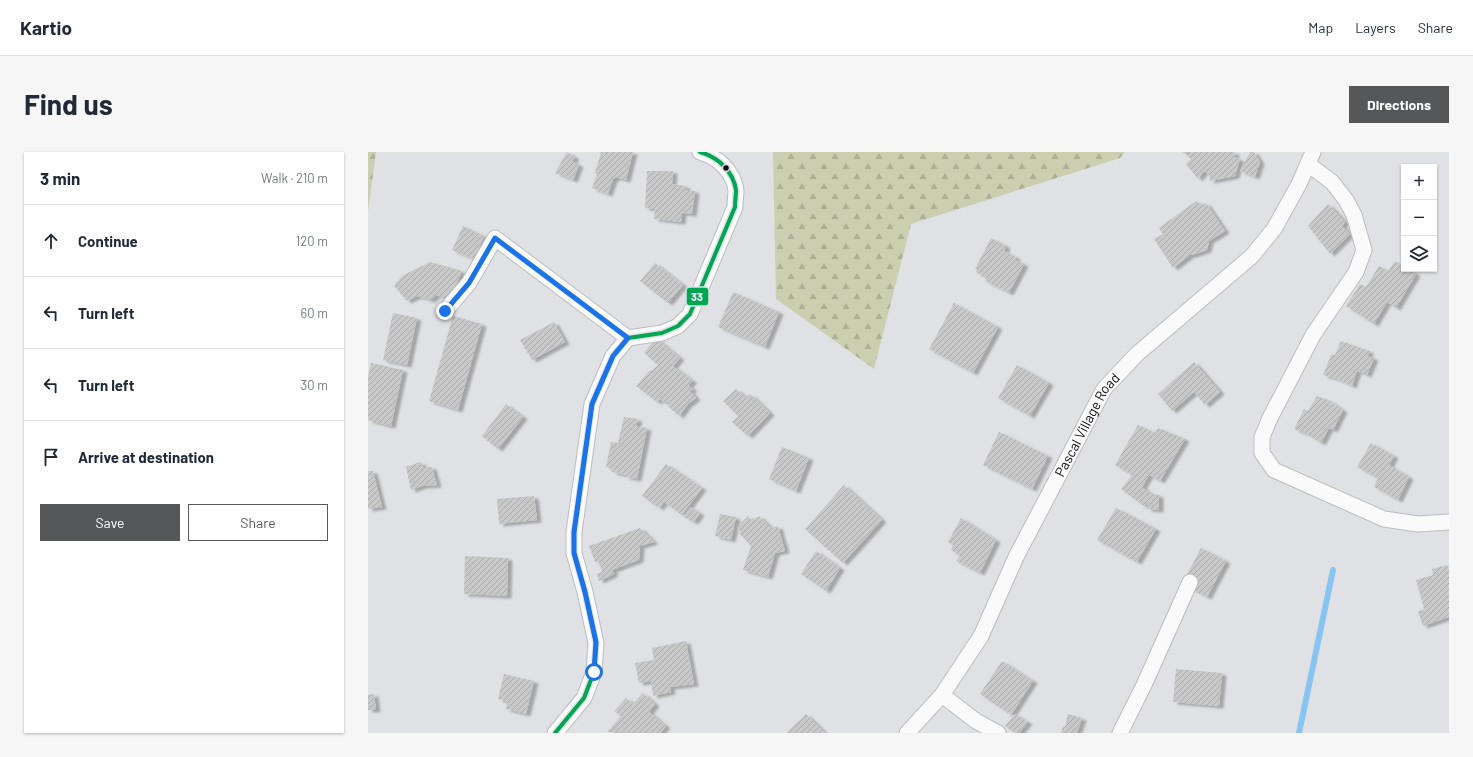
<!DOCTYPE html>
<html lang="en">
<head>
<meta charset="utf-8">
<style>
  :root { --surface:#fff; --page:#f6f6f7; --text:#1f2937; --muted:#747a83; --line:#e0e1e3; --accent:#555759 }
  body { margin:0; font-family:Barlow,sans-serif; background:var(--page); color:var(--text) }
  .controls { position:absolute; right:12px; top:12px; display:grid; overflow:hidden; border-radius:0px; box-shadow:0 1px 3px #0004 }
  .controls button { width:36px; height:36px; display:grid; place-items:center; padding:0; border:0; border-bottom:1px solid var(--line); background:var(--surface); color:var(--text); font:20px sans-serif }
  .stop { position:absolute; width:12px; height:12px; margin:-9px; border:3px solid #1a73e8; border-radius:50%; background:#fff }
  .stop.end { background:#1a73e8; border-color:#fff; box-shadow:0 1px 4px #0008 }
  .list { margin:0; padding:0; list-style:none }
  h2 { display:flex; justify-content:space-between; align-items:center; height:52px; margin:0; padding:0 16px; font-size:17px }
  h2 small { font-size:13px; font-weight:400; color:var(--muted) }
  .list li { display:grid; grid-template-columns:26px 1fr auto; gap:12px; align-items:center; box-sizing:border-box; height:72px; padding:0 16px; border-top:1px solid var(--line) }
  .list b { display:block; font-size:15px; white-space:nowrap }
  .list em { font-size:13px; font-style:normal; color:var(--muted) }
  .actions { display:flex; gap:8px; padding:12px 16px }
  .actions a { flex:1; padding:9px 0; border:1px solid var(--accent); border-radius:0px; text-align:center; font-size:14px; color:var(--accent) }
  .actions .main { background:var(--accent); color:#fff }
  .icon { flex:none; width:22px; height:22px; fill:none; stroke:currentColor; stroke-width:2; stroke-linecap:round; stroke-linejoin:round }
  .map { position:relative; flex:none; width:1081px; height:581px; overflow:hidden; border-radius:0px }
  header { display:flex; align-items:center; gap:24px; box-sizing:border-box; height:56px; padding:0 20px; background:var(--surface); border-bottom:1px solid var(--line) }
  header strong { font-size:19px }
  nav { display:flex; gap:22px; margin-inline-start:auto; font-size:14px }
  .intro { display:flex; align-items:center; justify-content:space-between; box-sizing:border-box; height:96px; padding:0 24px }
  h1 { margin:0; font-size:28px }
  .button { padding:10px 18px; border-radius:0px; background:var(--accent); color:#fff; font-size:14px; font-weight:700 }
  main { display:flex; gap:24px; padding:0 24px }
  aside { flex:1; background:var(--surface); border-radius:0px; box-shadow:0 1px 3px #0004 }
  .map>svg:first-child { display:block }
</style>
</head>
<body>
<header>
<strong>Kartio</strong>
<nav><a>Map</a><a>Layers</a><a>Share</a></nav>
</header>
<div class="intro"><h1>Find us</h1><a class="button">Directions</a></div>
<main>
<aside>
<h2>3 min<small>Walk · 210 m</small></h2>
<ul class="list">
<li><svg class="icon" aria-label="ahead" viewBox="0 0 24 24"><path d="M12 20V5M6 11l6-6 6 6"/></svg><div><b>Continue</b></div><em>120 m</em></li>
<li><svg class="icon" aria-label="left" viewBox="0 0 24 24"><path d="M17 20v-9H6M10 6l-5 5 5 5"/></svg><div><b>Turn left</b></div><em>60 m</em></li>
<li><svg class="icon" aria-label="left" viewBox="0 0 24 24"><path d="M17 20v-9H6M10 6l-5 5 5 5"/></svg><div><b>Turn left</b></div><em>30 m</em></li>
<li><svg class="icon" aria-label="arrive" viewBox="0 0 24 24"><path d="M6 21V4h12l-3 4 3 4H6"/></svg><div><b>Arrive at destination</b></div></li>
</ul>
<div class="actions"><a class="main">Save</a><a>Share</a></div>
</aside>
<div class="map">
<svg width="1081" height="581" viewBox="0 0 1081 581">
  <defs>
    <pattern id="forest-firs" width="22" height="20" patternUnits="userSpaceOnUse"><rect width="22" height="20" fill="#cbceaf"/><path d="M5 1l3.5 6h-7zM16 11l3.5 6h-7z" fill="#adb095"/></pattern>
    <pattern id="building-hatch" width="6" height="6" patternUnits="userSpaceOnUse"><rect width="6" height="6" fill="#c8c8c9"/><path d="M-1 1l2-2M0 6l6-6M5 7l2-2" fill="none" stroke="#aaabab"/></pattern>
    <filter id="shadow"><feDropShadow dx="4.5" dy="2.5" stdDeviation="1" flood-color="#0004"/></filter>
  </defs>
  <rect width="100%" height="100%" fill="#dfe1e4"/>
  <!-- forest -->
  <path fill="url(#forest-firs)" d="M0,0H8L0,59Z
    M405,0H757L752,6L543,72L506,217L408,147Z"/>
  <g fill="none" stroke-linecap="round" stroke-linejoin="round">
    <!-- stream -->
    <path stroke="#88c4f1" stroke-width="6" d="M931,581L965,418"/>
  </g>
  <!-- building -->
  <path fill="url(#building-hatch)" filter="url(#shadow)" d="M199,0L207,5L204,9L211,13L205,28L187,21Z
    M233,0H265L258,28L247,25V27H245L240,42L224,36L229,22L227,21Z
    M815,0H867L866,5L872,7L867,24L842,29L841,22L836,19L830,27L818,12L823,7Z
    M882,0H886L892,10L887,25L872,19Z
    M279,19H305L304,32L318,34V38L327,39L324,62L314,61L313,70L286,67L287,57L277,56Z
    M828,49L834,53L838,51L857,79L841,89L839,98L824,103H822L805,116L786,87L795,82L791,76Z
    M960,52L977,70L974,74L982,82L962,102L940,74Z
    M95,74L116,84L106,107L84,98Z
    M623,86L638,94L636,99L648,105L647,108L656,112L641,141L617,129L618,126L608,120L609,117H607Z
    M1027,109L1036,115V117H1040L1048,122L1028,156L1019,150L1006,172L978,154L992,132L998,135L1011,114L1020,119Z
    M62,110L94,119L81,148L68,143L63,148L49,144L39,149L26,134L34,124Z
    M287,111L315,133L300,151L272,129Z
    M365,140L411,160L397,195L350,175Z
    M586,151L630,175L605,221L561,197Z
    M25,161L49,166L39,213L15,208Z
    M85,164L114,172L90,258L61,249Z
    M186,170L197,190L164,208L152,188Z
    M289,187L312,206L305,214L325,229L320,233L325,237L322,239L328,246L320,252L311,264L300,254L301,252L298,249L296,251L292,247L289,250L268,234L282,218L283,219L290,213L276,201L281,194Z
    M973,189L1001,199L1000,204L1006,206L999,223L989,219L984,234L969,227L955,223L963,203H967Z
    M826,210L852,240L837,253L826,240L804,259L790,242Z
    M3,211L35,218L23,274L0,268V225Z
    M649,213L681,231L662,264L630,246Z
    M368,237L378,246L382,242L402,261L380,284L364,270L370,264L355,249Z
    M949,244L962,249L975,258L965,278L961,276L953,291L939,282L926,277L936,257L940,259Z
    M138,252L155,265L130,297L114,284Z
    M256,265L270,267L268,274L279,276L269,327L258,325V323L244,320L245,317L238,315L243,290L250,291Z
    M770,273L787,281L790,276L817,287L792,329L781,323L774,335L783,342L791,343V358L779,357V350L776,354L753,337L764,323L747,313Z
    M631,280L680,304L664,337L615,313Z
    M1003,291L1026,304L1021,313L1041,325L1030,348L1006,335L1010,326L989,315Z
    M414,295L441,306L428,339L401,327Z
    M53,310L55,315H64L69,333L54,334L43,338L38,315L49,311Z
    M298,312L334,336L314,363L296,350L291,356L274,344Z
    M0,319H5L14,355L0,357Z
    M476,333L514,368L475,411L437,377Z
    M166,344L169,368L131,372L129,347Z
    M322,355L332,361L326,370L316,365Z
    M748,356L788,377L769,410L729,388Z
    M352,362L368,365L363,388L347,384Z
    M380,364L384,369L391,364L403,376L410,374L417,399L407,401L400,425L375,418L383,394L371,381L373,380L369,375Z
    M593,366L628,388L612,421L588,409L592,404L583,398L585,393L580,390Z
    M272,376L286,390L272,394L271,408L244,418L246,422L231,429L229,422L234,420L231,409L227,410L221,394Z
    M833,396L858,409L839,445L814,432Z
    M448,399L472,416L458,439L433,422Z
    M97,404L140,406L139,444L96,442Z
    M1079,413L1081,419V465L1055,474L1050,460L1056,457L1048,428L1065,423L1064,417Z
    M318,489L326,532L302,535L303,540L285,544L283,529L271,531L267,511L286,508L284,496Z
    M634,509L665,529L643,563L612,542Z
    M808,517L854,521L851,554L805,550Z
    M136,522L166,529L158,562L138,557L139,549L130,547Z
    M275,541L287,552L281,560L298,574L292,581L239,580L253,564L246,559L258,546L265,552Z
    M6,542L8,558H0V543Z
    M438,562L457,581H418Z
    M647,562L660,570L651,581H647L637,574Z
    M700,562L714,566L709,581H693L695,574L697,575Z"/>
  <g fill="none" stroke-linecap="round" stroke-linejoin="round">
    <defs>
      <g id="street">
        <path d="M940,12L964,30L978,48L986,63L996,98L988,120L945,183L902,266L894,285V301L906,318L1016,367L1050,372L1081,370"/>
        <path d="M77,159L101,131L127,86L260,186"/>
        <path d="M574,543L608,569L630,581"/>
        <path d="M187,581L216,546L226,520L228,491L217,440L206,401V380L224,252L245,204L260,186L294,181L310,174L322,162L367,55C367,49 368,43 368,38C365,19 350,5 332,0"/>
        <path id="s1" d="M539,581L574,543L613,484L648,405L736,237L769,202L884,104L906,77L931,32L945,0"/>
        <path d="M752,581L776,533L822,430"/>
      </g>
    </defs>
    <!-- street casing -->
    <use href="#street" stroke="#bcbdbf" stroke-width="17"/>
    <!-- street -->
    <use href="#street" stroke="#fafafb" stroke-width="15"/>
    <defs>
      <path id="bus-1" d="M187,581L216,546L226,520L228,491L217,440L206,401V380L224,252L245,204L260,186L294,181L310,174L322,162L367,55C367,49 368,43 368,38C365,19 350,5 332,0"/>
    </defs>
    <!-- bus-1 casing -->
    <use href="#bus-1" stroke="#dde1e6" stroke-width="7"/>
    <!-- bus-1 -->
    <use href="#bus-1" stroke="#00a651" stroke-width="4"/>
  </g>
  <g fill="none" stroke-linecap="round" stroke-linejoin="round">
    <!-- route -->
    <path stroke="#1a73e8" stroke-width="5" d="M77,159L101,131L127,86L260,186L245,204L224,252L206,380V401L217,440L228,490L226,520"/>
  </g>
  <!-- markers -->
  <circle fill="#0b0c0e" stroke="#dde1e6" stroke-width="1.5" cx="358" cy="16" r="3.5"/>
  <g text-anchor="middle" stroke-width="3.5" stroke-linejoin="round" paint-order="stroke">
    <!-- street labels -->
    <g font-size="14" fill="#0b0c0e" stroke="#dde1e6">
      <text dy="5" stroke="none"><textPath href="#s1" startOffset="359">Pascal Village Road</textPath></text>
    </g>
  </g>
  <rect stroke="#dde1e6" stroke-width="1.5" x="318" y="135" width="23" height="19" rx="4" fill="#00a651"/>
  <g font-size="11" text-anchor="middle" font-weight="bold" fill="#fff">
    <text x="329" y="149">33</text>
  </g>
</svg>
<div class="controls">
<button>+</button>
<button>−</button>
<button><svg class="icon" aria-label="layers" viewBox="0 0 24 24"><path d="M12 4l9 5-9 5-9-5zM3 14l9 5 9-5"/></svg></button>
</div>
<div class="stop" style="left:226px;top:520px"></div>
<div class="stop end" style="left:77px;top:159px"></div>
</div>
</main>
</body>
</html>
